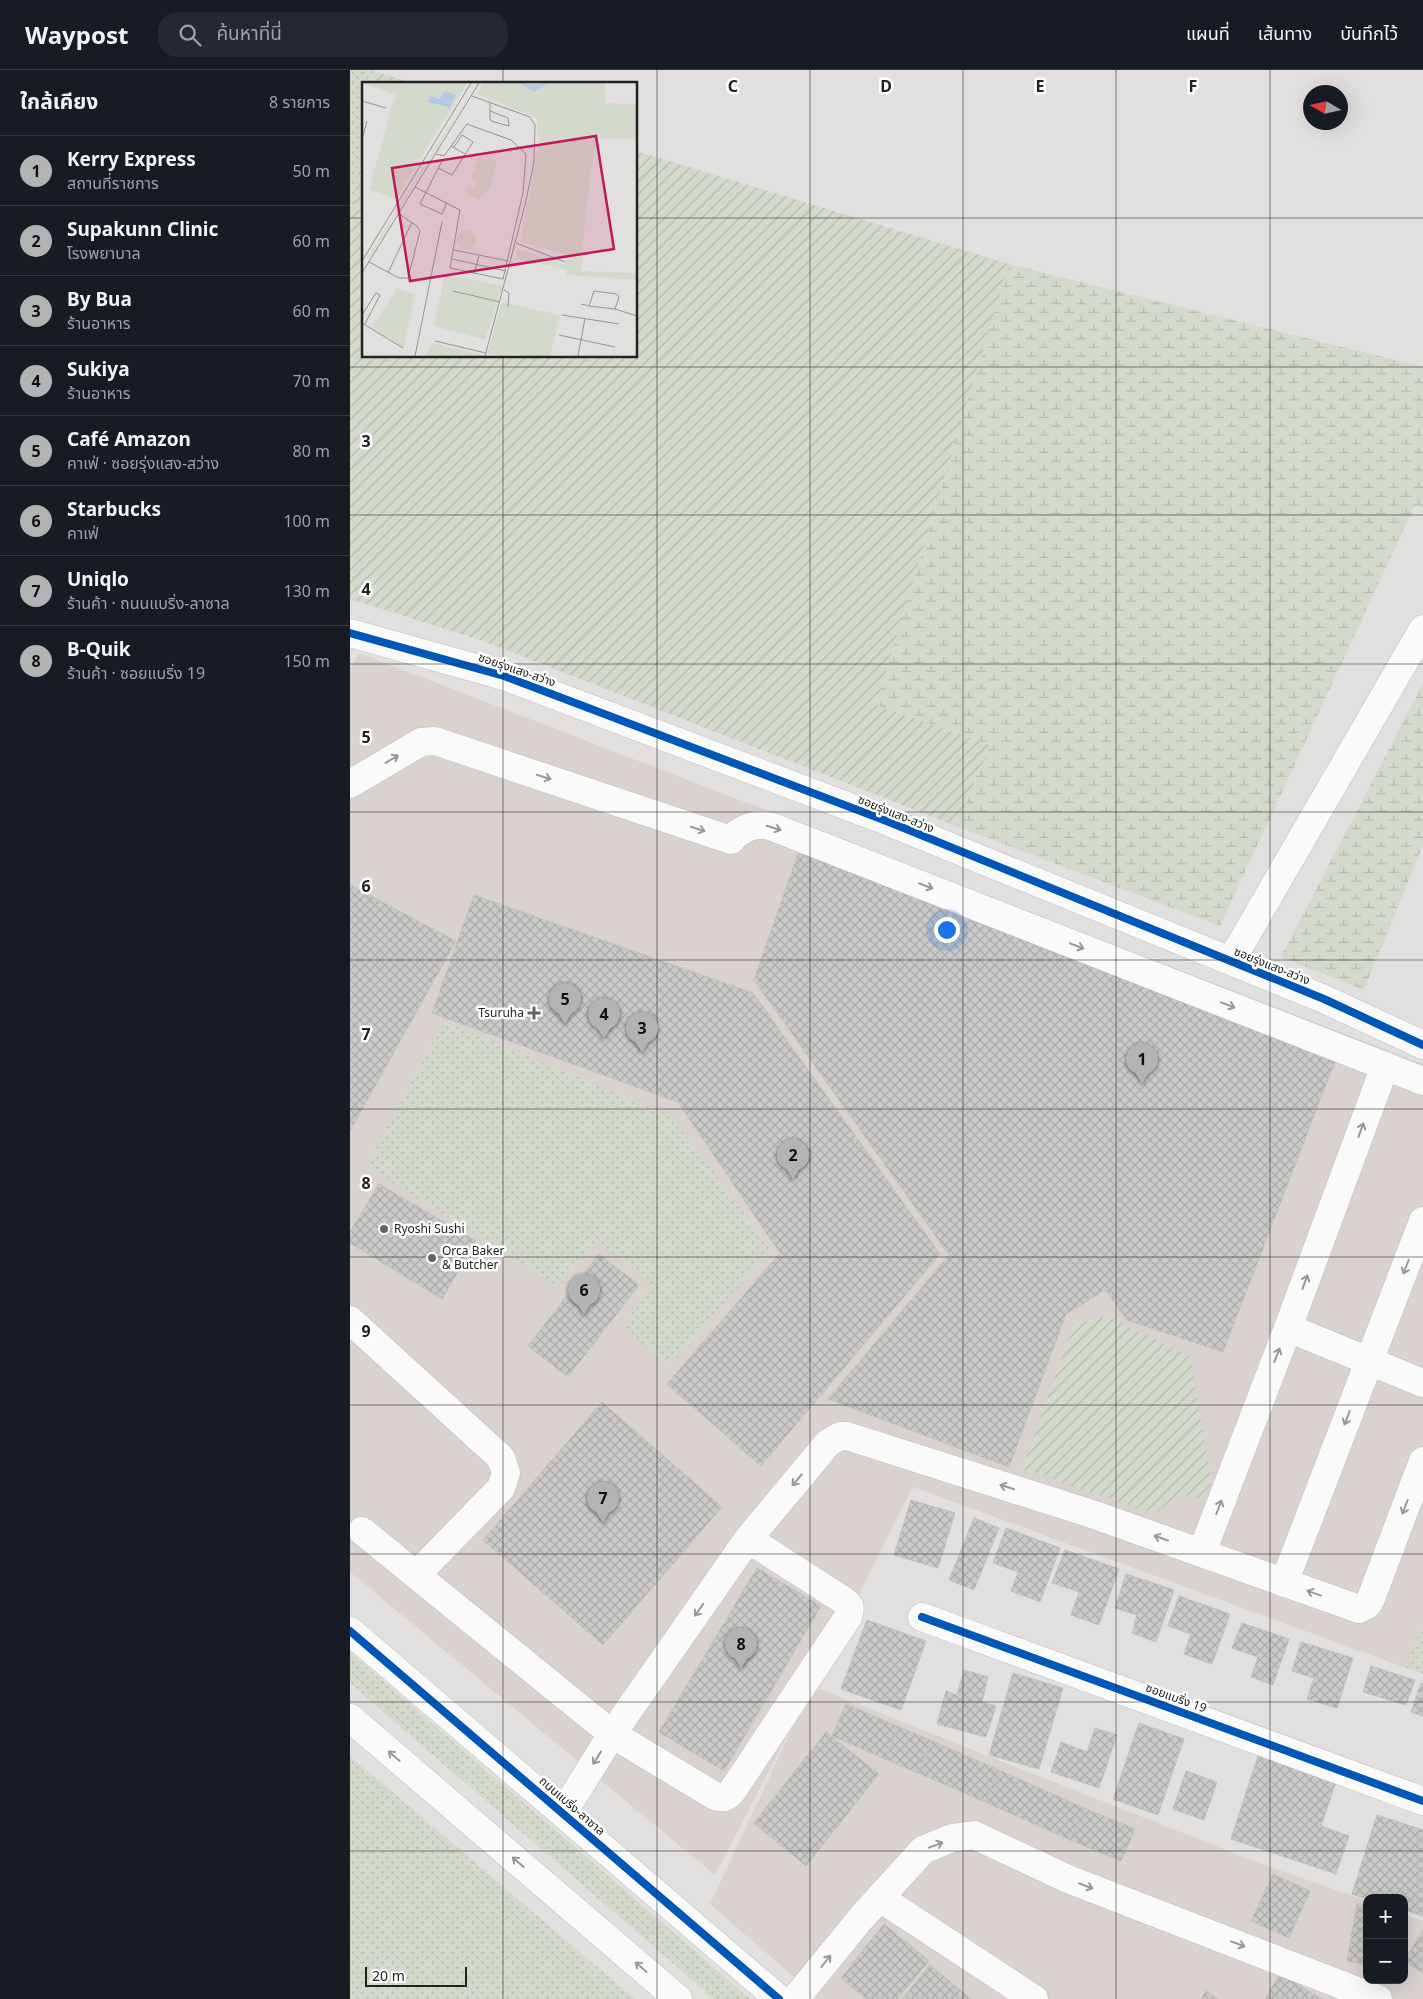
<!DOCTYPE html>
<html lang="th">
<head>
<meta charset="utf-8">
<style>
  :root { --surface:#171b24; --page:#242831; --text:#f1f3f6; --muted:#9ea1a6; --line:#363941; --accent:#b2b3b4 }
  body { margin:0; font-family:"Noto Sans","Noto Sans Thai",sans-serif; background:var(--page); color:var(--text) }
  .controls { position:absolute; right:15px; bottom:15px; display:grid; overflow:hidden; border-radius:10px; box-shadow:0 5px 20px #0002 }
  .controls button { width:45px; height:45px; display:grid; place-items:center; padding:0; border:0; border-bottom:1px solid var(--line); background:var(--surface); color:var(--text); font:25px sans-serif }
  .compass { position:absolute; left:953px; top:15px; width:45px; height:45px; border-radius:50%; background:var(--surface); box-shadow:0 5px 20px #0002; rotate:279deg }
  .scale { position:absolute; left:15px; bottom:12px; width:102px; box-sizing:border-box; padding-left:5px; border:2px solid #222120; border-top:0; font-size:14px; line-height:18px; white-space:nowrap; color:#222120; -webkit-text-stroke:4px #fff; paint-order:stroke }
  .you { position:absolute; left:596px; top:859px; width:18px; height:18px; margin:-12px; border:4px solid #fff; border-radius:50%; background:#1a73e8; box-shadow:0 0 0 8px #1a73e833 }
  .badge { display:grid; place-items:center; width:32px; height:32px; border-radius:50%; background:var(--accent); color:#111; font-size:16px; font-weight:700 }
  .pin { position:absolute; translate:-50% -41px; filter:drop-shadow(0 1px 2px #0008) }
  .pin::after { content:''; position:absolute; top:26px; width:18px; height:15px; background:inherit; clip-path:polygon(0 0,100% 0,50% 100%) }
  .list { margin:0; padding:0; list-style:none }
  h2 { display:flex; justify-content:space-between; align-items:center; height:65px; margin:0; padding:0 20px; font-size:21px }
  h2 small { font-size:16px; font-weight:400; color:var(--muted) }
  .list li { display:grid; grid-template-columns:32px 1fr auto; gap:15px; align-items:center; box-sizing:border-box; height:70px; padding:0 20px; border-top:1px solid var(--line) }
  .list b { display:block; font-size:19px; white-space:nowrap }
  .list p { margin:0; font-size:16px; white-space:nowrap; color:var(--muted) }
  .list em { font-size:16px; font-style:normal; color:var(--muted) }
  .icon { flex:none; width:28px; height:28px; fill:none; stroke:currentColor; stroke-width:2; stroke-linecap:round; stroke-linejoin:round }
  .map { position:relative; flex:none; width:1073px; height:1929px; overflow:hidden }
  header { display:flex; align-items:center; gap:30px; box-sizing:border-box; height:70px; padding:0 25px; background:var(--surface); border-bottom:1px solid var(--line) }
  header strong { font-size:24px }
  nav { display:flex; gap:28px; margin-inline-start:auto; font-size:18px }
  .search { width:350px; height:45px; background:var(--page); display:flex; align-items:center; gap:12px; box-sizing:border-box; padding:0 18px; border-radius:20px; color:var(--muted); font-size:19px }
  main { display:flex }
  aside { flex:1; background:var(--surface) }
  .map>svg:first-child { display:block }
</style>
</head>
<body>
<header>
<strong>Waypost</strong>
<div class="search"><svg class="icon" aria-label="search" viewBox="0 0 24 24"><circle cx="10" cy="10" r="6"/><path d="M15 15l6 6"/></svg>ค้นหาที่นี่</div>
<nav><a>แผนที่</a><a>เส้นทาง</a><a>บันทึกไว้</a></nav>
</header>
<main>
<aside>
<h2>ใกล้เคียง<small>8 รายการ</small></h2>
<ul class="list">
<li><span class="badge">1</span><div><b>Kerry Express</b><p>สถานที่ราชการ</p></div><em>50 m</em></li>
<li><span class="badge">2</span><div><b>Supakunn Clinic</b><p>โรงพยาบาล</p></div><em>60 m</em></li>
<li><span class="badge">3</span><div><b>By Bua</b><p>ร้านอาหาร</p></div><em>60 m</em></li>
<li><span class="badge">4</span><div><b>Sukiya</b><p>ร้านอาหาร</p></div><em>70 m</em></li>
<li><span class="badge">5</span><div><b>Café Amazon</b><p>คาเฟ่ · ซอยรุ่งแสง-สว่าง</p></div><em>80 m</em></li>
<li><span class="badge">6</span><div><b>Starbucks</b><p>คาเฟ่</p></div><em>100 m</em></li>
<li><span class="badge">7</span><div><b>Uniqlo</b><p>ร้านค้า · ถนนแบริ่ง-ลาซาล</p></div><em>130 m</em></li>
<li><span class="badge">8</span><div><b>B-Quik</b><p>ร้านค้า · ซอยแบริ่ง 19</p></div><em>150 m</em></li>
</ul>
</aside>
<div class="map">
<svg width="1073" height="1929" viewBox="0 0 1073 1929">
  <defs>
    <pattern id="grass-dots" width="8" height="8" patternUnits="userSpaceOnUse" patternTransform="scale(1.25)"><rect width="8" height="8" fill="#d4dacb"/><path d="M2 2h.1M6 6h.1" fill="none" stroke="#b6bbae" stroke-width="1.8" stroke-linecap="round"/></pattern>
    <pattern id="wetland-marsh" width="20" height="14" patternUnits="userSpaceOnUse" patternTransform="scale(1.25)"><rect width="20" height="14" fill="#d4dacb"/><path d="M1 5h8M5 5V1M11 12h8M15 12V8" fill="none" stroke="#b6bbae"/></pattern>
    <pattern id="garden-furrows" width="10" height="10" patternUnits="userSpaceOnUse" patternTransform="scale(1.25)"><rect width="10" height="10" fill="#d4dacb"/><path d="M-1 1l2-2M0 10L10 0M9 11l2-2" fill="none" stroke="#b6bbae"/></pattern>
    <pattern id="building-cross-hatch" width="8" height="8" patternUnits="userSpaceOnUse" patternTransform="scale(1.25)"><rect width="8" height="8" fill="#c9c9c7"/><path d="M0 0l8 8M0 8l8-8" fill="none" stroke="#acacab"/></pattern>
  </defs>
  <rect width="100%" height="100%" fill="#e2e0df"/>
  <!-- built -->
  <path fill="#d9d2cf" d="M9,583L1073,994V1552L1056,1598L563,1417L462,1616L901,1790L1017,1831V1910H1054V1844L1073,1851V1929H469L360,1834L453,1635L365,1805L0,1502V599Z"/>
  <!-- grass -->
  <path fill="url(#grass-dots)" d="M0,0H23L21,14H14V63L0,158Z
    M94,951L321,1046L421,1179L319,1297L273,1256L302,1215L246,1171L209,1217L16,1096Z
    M1073,1552V1604L1056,1598Z
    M0,1582L400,1929H364L0,1613Z
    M0,1686L285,1929H0Z"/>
  <!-- wetland -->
  <path fill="url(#wetland-marsh)" d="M659,194L1073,297V438L1065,435L870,856L606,756L640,675L526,635Z
    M1073,614V775L1014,920L931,887Z"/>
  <!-- garden -->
  <path fill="url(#garden-furrows)" d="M23,1L66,14H21Z
    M14,62V286H286V81L659,194L526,635L640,675L606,756L133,571L0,529V158Z
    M757,1246L840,1286L862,1414L851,1429L829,1424L805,1444L672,1399L724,1254Z"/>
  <!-- building -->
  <path fill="url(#building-cross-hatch)" stroke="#c2c1c0" d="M450,778L987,986L873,1282L777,1250L755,1220L716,1244L659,1397L478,1329L599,1185L404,910Z
    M0,815L106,871L0,1061Z
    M124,825L403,923L590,1184L411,1396L317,1314L430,1183L328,1032L82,943Z
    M29,1114L126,1171L92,1229L0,1173V1162Z
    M249,1184L289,1215L218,1307L178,1276Z
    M252,1332L372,1437L253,1575L133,1470Z
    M561,1430L605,1443L588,1498L544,1485Z
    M624,1448L649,1458L624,1520L599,1510Z
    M656,1458L710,1478L690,1532L661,1521L668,1502L643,1493Z
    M715,1480L769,1499L749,1555L721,1545L729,1522L702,1513Z
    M407,1498L471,1536L374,1701L309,1662Z
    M776,1504L824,1520L806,1572L782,1563L787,1545L765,1538Z
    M829,1526L880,1544L862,1594L834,1584L841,1564L818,1556Z
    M517,1550L576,1571L551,1640L491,1619Z
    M892,1553L939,1569L923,1615L901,1607L908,1587L882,1578Z
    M951,1572L1003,1588L987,1638L957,1629L964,1608L942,1601Z
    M1021,1596L1065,1610L1056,1635L1013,1622Z
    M614,1600L638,1607L632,1632L646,1636L636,1667L587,1654L596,1621L607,1625Z
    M663,1603L713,1618L689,1699L639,1685Z
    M1071,1613L1073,1614V1646L1061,1642Z
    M496,1634L549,1657L535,1689L482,1666Z
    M789,1653L834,1669L808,1745L763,1729Z
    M549,1657L582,1671L568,1703L535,1689Z
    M745,1658L767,1665L749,1718L701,1702L711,1672L737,1682Z
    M476,1662L529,1704L456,1796L404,1753Z
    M582,1671L649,1700L635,1732L568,1703Z
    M909,1683L987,1709L971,1756L999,1766L986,1804L881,1769Z
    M649,1700L734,1738L720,1770L635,1732Z
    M836,1701L867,1712L854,1750L823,1739Z
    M734,1738L785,1759L771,1791L720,1770Z
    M1027,1745L1073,1760V1846L1054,1840V1828L1017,1829L1002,1824Z
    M923,1804L960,1821L939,1868L901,1851Z
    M1007,1834L1017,1835V1895L997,1891Z
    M534,1854L579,1891L547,1929H516L491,1908Z
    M1073,1860V1903L1054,1891Z
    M580,1895L621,1929H552Z
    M930,1904L972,1929H915Z
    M856,1921L869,1929H851Z"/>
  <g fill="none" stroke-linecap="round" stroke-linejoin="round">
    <defs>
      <path id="minor" d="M0,563L154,606L534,750L974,929L1073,975
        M0,714L71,672L85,671L381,770C390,758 406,753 420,756L1073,1011
        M881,891L1073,559
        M0,1250L151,1388L156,1403L151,1418L67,1504
        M938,1258L1073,1313
        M12,1461L262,1664L365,1726C373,1729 378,1727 383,1720L498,1547C501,1538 501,1535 493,1530L398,1469
        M852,1482L938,1258L1035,996
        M934,1513L1073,1151
        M572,1547L1073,1731
        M0,1561L429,1929
        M0,1648L328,1929
        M213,1743L262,1664L398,1469L478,1373L490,1366H497L742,1444L1009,1539L1017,1535L1020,1531L1073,1391
        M530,1828L684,1929
        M445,1929L512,1847L573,1780L602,1768L624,1765L718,1809L1028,1929"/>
    </defs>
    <!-- minor casing -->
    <use href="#minor" stroke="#bfbdbd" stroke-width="29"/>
    <!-- minor -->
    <use href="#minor" stroke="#fbfafa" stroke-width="28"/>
    <defs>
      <path id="cycleway" d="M0,563L154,606L534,750L974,929L1073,975
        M572,1547L1073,1731
        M0,1561L429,1929"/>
    </defs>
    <!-- cycleway casing -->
    <use href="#cycleway" stroke="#fff" stroke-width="11"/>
    <!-- cycleway -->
    <use href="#cycleway" stroke="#0057b8" stroke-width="8"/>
  </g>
  <!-- one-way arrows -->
  <defs><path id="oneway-shaft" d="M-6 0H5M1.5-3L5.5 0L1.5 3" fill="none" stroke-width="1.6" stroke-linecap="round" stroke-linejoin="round" transform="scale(1.25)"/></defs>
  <g stroke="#999898">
    <use href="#oneway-shaft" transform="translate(42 689) rotate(-31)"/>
    <use href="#oneway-shaft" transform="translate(194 707) rotate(18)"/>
    <use href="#oneway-shaft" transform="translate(424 758) rotate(18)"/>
    <use href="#oneway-shaft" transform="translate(348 759) rotate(18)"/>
    <use href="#oneway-shaft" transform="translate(576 816) rotate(21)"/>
    <use href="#oneway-shaft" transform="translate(727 876) rotate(21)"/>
    <use href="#oneway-shaft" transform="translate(878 935) rotate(21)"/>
    <use href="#oneway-shaft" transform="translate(1011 1060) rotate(-70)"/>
    <use href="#oneway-shaft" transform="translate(1056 1197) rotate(111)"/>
    <use href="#oneway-shaft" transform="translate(955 1212) rotate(-70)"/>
    <use href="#oneway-shaft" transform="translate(927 1285) rotate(-69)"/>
    <use href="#oneway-shaft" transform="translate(997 1348) rotate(111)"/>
    <use href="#oneway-shaft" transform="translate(447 1410) rotate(130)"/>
    <use href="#oneway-shaft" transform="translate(657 1417) rotate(-162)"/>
    <use href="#oneway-shaft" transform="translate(869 1437) rotate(-69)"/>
    <use href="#oneway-shaft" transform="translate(1055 1437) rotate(111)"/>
    <use href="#oneway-shaft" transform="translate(811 1468) rotate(-161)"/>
    <use href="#oneway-shaft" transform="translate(964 1523) rotate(-160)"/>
    <use href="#oneway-shaft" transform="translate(349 1540) rotate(125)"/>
    <use href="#oneway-shaft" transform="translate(44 1686) rotate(-139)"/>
    <use href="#oneway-shaft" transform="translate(247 1688) rotate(122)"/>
    <use href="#oneway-shaft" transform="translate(586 1775) rotate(-21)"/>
    <use href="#oneway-shaft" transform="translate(168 1792) rotate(-139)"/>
    <use href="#oneway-shaft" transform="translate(736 1816) rotate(21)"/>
    <use href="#oneway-shaft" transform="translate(888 1874) rotate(21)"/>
    <use href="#oneway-shaft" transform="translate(476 1891) rotate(-51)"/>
    <use href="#oneway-shaft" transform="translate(291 1897) rotate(-139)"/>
  </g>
  <!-- grid -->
  <path fill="none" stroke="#222120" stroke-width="1" stroke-opacity="0.55" d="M153,0V14M307,0V1929M460,0V1929M613,0V1929M766,0V1929M920,0V1929M0,148H14M286,148H1073M153,286V1929M0,297H1073M0,445H1073M0,594H1073M0,742H1073M0,890H1073M0,1039H1073M0,1187H1073M0,1335H1073M0,1484H1073M0,1632H1073M0,1781H1073"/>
  <!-- markers -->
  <g fill="#656463" stroke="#fff" stroke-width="2">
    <path d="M181.5 935.5h5v5h5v5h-5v5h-5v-5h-5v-5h5z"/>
    <circle cx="34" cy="1159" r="5"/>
    <circle cx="82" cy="1188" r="5"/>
  </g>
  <g text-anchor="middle" stroke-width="5" stroke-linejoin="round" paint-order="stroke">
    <!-- street labels -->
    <g font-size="12" fill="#222120" stroke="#fff">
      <text transform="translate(167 600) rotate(19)" y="4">ซอยรุ่งแสง-สว่าง</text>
      <text transform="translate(546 744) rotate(22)" y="4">ซอยรุ่งแสง-สว่าง</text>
      <text transform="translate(922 896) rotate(22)" y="4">ซอยรุ่งแสง-สว่าง</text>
      <text transform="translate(826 1628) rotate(20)" y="4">ซอยแบริ่ง 19</text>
      <text transform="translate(222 1736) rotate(41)" y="4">ถนนแบริ่ง-ลาซาล</text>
    </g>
    <!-- poi labels -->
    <g font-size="12" fill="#222120" stroke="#fff" text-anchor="start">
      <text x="174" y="947" text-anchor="end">Tsuruha</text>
      <text x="44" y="1163">Ryoshi Sushi</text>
      <text x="92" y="1185">Orca Baker<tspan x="92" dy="14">&amp; Butcher</tspan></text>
    </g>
  </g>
  <!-- overview -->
  <g transform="translate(12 12)">
    <rect width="275" height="275" fill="#e2e0df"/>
    <path d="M121,1H157L172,10L187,1H243V21L275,22V57L176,55L175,36L115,12ZM33,13L86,32L34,117L7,108ZM103,21L11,170L0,185L79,56ZM118,74L135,79L129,105L116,118L102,109L106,103L111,106L114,99L109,96ZM83,192L141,204L123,258L72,244ZM35,206L53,213L42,266L10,245ZM140,220L198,233L188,274L125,272Z" fill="#d4dacb"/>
    <path d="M175,120L224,126L219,189L275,191V198L204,193L205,188L154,176L156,167L204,183L205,173L158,160L164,130L173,132Z" fill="#d4dacb"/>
    <path d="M178,55L234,56L224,126L176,120L173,132L164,130ZM94 158a10 10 0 1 1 20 0a10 10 0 1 1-20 0ZM70,261L120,273V274H63Z" fill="#d4dacb"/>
    <path d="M0,1H105L86,32Z" fill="#d4dacb"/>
    <path d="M157,1L173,2L187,1L172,10ZM82,9L94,13L88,25L65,20L68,14L78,17Z" fill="#b3cae2"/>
    <path fill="none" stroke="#959493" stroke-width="1" d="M110,14L168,35L173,43L172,80L163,123L123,274M0,19L24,26M128,21V37L129,39L147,44L146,36L128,29M1,54L5,39M89,64L103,72M80,79L58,122L80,132L85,120M76,86L90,93L111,60L100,53L92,65M53,105L98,128L88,186L141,197L161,111L164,72L149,58L105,42L82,74L74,72M154,161L203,180M92,168L146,179M90,177L144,189M0,179L109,1M7,180L37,196H46L58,149L55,144L37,132M0,191L117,1M26,191L50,140M112,192L117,174M142,208L147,211L146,225M91,209L138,220M219,222L227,224L253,227L257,215L254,212L232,209L227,224M253,227L275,234M0,233L14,211L18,213L3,242M200,233L257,242M0,241L41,266M197,253L253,265M73,259L124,271M53,274L80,140M216,274L223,236"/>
    <path fill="#c2185b" fill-opacity="0.15" stroke="#c2185b" stroke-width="2.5" d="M234,54L252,167L48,199L30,86Z"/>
    <rect width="275" height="275" fill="none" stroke="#222120" stroke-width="2.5"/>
  </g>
  <g font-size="16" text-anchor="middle" font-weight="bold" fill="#222120" stroke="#fff" stroke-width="5" stroke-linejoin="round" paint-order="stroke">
    <text x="383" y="22">C</text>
    <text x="536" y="22">D</text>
    <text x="690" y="22">E</text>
    <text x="843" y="22">F</text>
    <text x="16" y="377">3</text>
    <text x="16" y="525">4</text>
    <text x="16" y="673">5</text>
    <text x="16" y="822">6</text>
    <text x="16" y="970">7</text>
    <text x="16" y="1119">8</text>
    <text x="16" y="1267">9</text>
  </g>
</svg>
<div class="controls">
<button>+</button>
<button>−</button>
</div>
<svg class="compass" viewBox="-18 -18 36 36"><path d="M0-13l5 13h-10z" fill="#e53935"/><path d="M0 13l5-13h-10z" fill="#9ea1a6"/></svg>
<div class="scale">20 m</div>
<div class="you"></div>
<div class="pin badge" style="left:792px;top:1014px">1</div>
<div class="pin badge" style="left:443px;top:1110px">2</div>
<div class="pin badge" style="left:292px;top:983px">3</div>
<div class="pin badge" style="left:254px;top:969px">4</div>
<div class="pin badge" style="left:215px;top:954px">5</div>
<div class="pin badge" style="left:234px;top:1245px">6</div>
<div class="pin badge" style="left:253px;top:1453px">7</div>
<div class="pin badge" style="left:391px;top:1599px">8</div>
</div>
</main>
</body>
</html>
